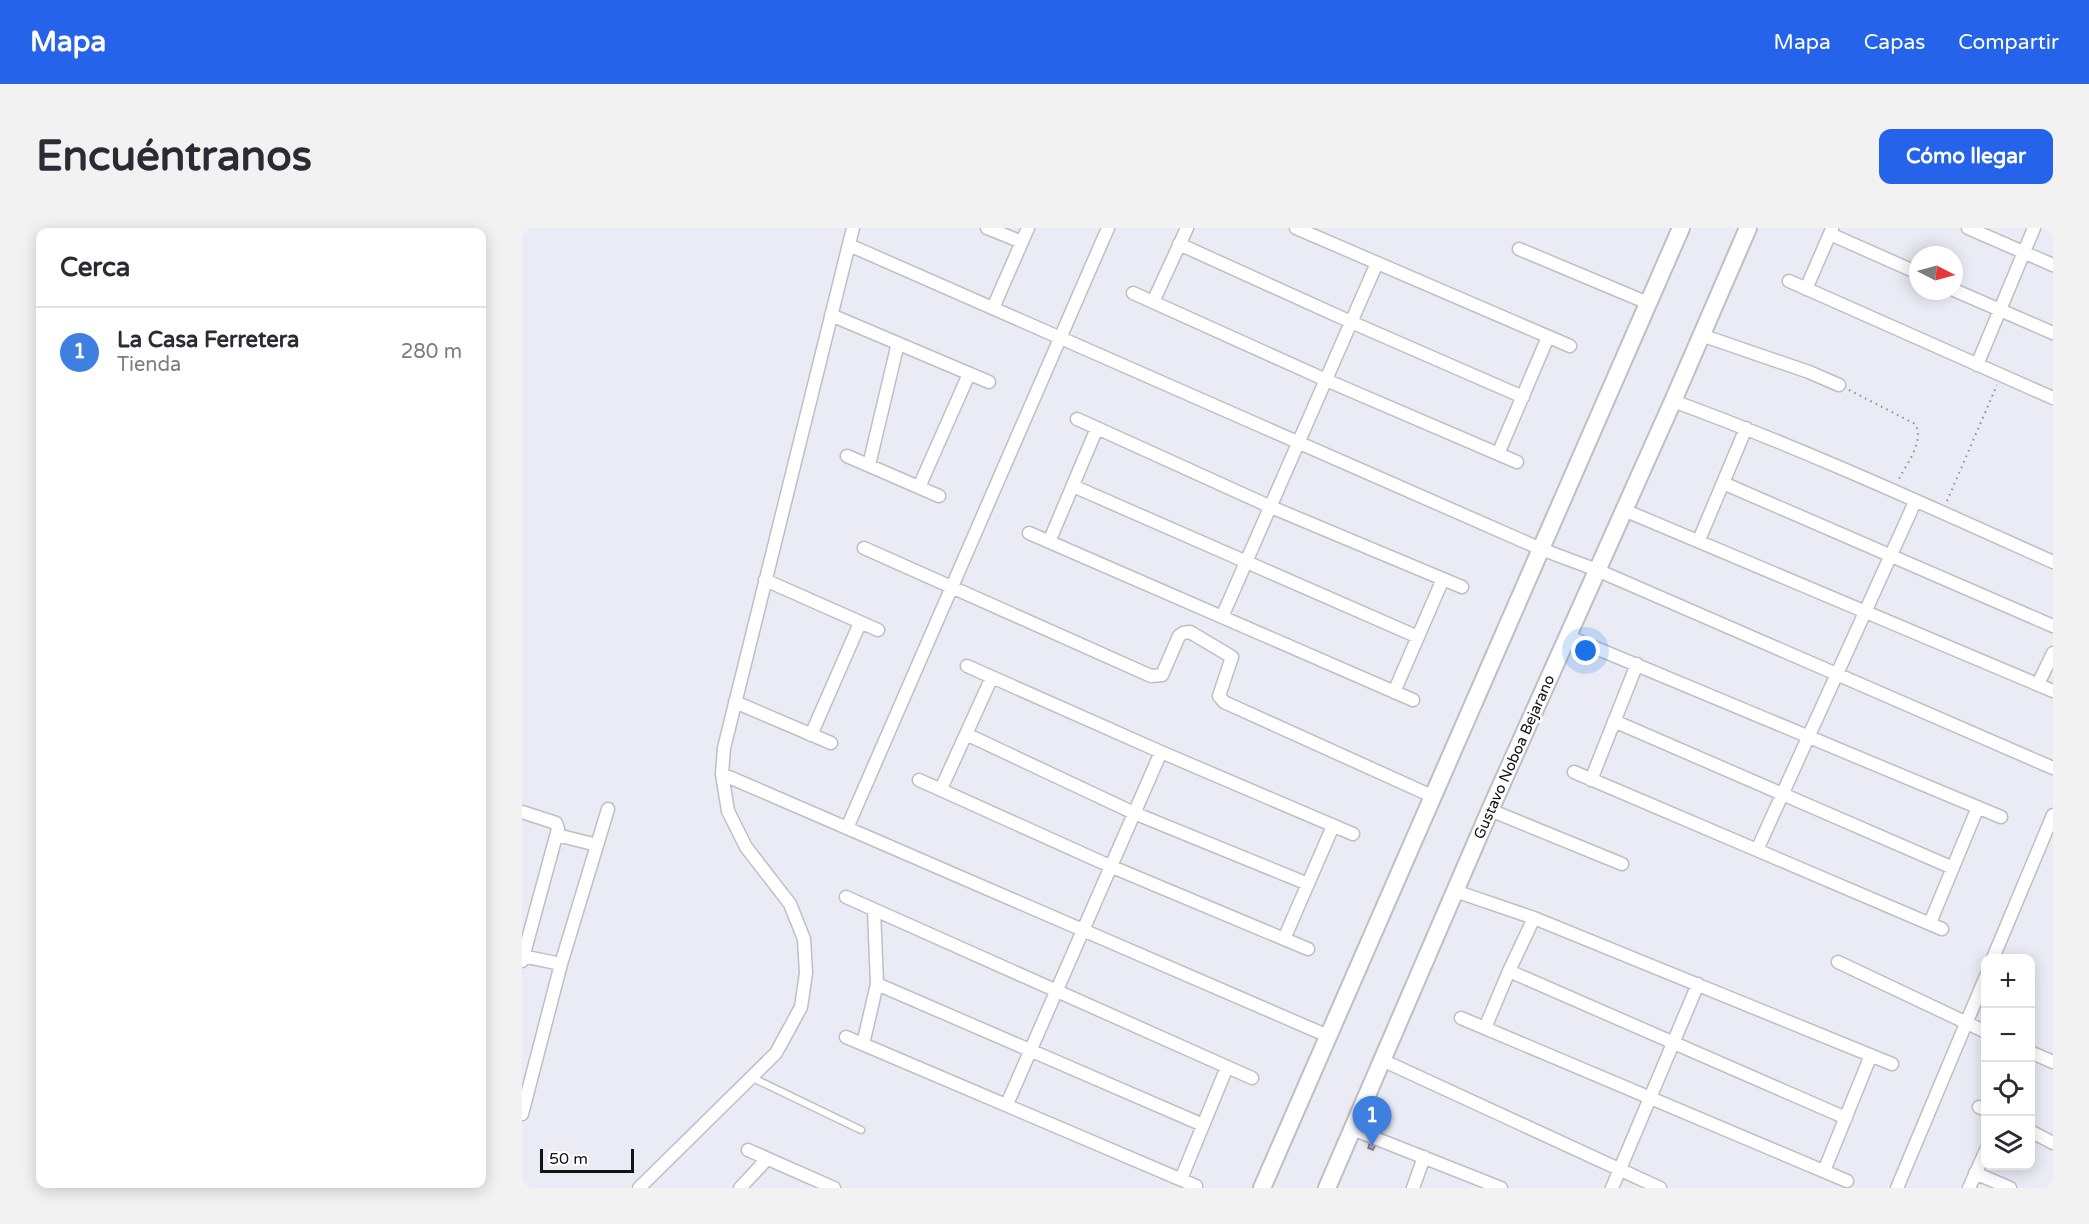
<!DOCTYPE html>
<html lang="es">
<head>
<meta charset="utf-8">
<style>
  :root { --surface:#fff; --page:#f2f2f3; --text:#2b2b33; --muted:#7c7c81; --line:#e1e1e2; --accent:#2563eb }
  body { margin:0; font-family:"Varela Round",sans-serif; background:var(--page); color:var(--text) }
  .controls { position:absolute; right:18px; bottom:18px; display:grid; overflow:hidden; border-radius:12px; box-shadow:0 3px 15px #0003 }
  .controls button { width:54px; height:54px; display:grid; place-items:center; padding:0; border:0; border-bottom:2px solid var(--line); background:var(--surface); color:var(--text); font:30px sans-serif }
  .compass { position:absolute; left:1387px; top:18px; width:54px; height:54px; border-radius:50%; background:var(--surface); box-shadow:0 3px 15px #0003; rotate:96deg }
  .scale { position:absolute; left:18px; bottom:15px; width:94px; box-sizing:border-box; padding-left:6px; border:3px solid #131316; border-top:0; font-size:16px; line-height:21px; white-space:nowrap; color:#131316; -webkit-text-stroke:4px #fff; paint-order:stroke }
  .you { position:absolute; left:1064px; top:423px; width:21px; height:21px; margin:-15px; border:4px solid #fff; border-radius:50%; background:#1a73e8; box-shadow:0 0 0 9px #1a73e833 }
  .badge { display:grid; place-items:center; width:39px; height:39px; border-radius:50%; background:var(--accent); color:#fff; font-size:20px; font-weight:700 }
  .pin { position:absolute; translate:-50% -50px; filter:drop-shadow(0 2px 3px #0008) }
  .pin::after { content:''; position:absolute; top:32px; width:21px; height:18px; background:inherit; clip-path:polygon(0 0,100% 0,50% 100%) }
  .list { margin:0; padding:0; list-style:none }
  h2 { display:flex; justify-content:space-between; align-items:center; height:78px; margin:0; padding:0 24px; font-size:26px }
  h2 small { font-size:20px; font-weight:400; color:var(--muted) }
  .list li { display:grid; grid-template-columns:39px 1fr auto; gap:18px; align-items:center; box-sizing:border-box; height:90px; padding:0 24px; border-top:2px solid var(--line) }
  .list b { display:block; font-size:22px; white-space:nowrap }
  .list p { margin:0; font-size:20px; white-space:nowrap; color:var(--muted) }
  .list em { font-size:20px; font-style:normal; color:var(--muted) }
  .icon { flex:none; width:33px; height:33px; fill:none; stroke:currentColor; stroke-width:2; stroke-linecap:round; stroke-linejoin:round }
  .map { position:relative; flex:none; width:1531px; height:960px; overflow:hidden; border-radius:12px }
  header { display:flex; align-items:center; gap:36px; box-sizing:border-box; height:84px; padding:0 30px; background:var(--accent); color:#fff }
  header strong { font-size:28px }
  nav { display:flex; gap:33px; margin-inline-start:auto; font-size:21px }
  .intro { display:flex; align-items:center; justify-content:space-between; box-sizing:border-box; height:144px; padding:0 36px }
  h1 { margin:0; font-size:42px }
  .button { padding:15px 27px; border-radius:12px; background:var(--accent); color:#fff; font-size:21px; font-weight:700 }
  main { display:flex; gap:36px; padding:0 36px }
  aside { flex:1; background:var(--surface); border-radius:12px; box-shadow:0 3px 15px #0003 }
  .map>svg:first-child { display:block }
</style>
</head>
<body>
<header>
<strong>Mapa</strong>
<nav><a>Mapa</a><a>Capas</a><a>Compartir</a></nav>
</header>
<div class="intro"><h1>Encuéntranos</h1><a class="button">Cómo llegar</a></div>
<main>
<aside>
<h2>Cerca<small></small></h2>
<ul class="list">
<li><span class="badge" style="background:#3f7fe0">1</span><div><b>La Casa Ferretera</b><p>Tienda</p></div><em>280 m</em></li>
</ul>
</aside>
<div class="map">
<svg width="1531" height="960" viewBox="0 0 1531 960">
  <defs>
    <pattern id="building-back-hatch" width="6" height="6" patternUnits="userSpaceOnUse" patternTransform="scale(1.5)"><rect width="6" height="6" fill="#d49aea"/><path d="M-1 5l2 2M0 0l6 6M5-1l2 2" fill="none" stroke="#b584c8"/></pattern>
  </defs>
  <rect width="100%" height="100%" fill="#eaebf4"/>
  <!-- building -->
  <path fill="url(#building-back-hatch)" stroke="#807a82" stroke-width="1.5" d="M848,914L854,916L851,922L846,920Z"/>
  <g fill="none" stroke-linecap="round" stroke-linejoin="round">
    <defs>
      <path id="lane" d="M231,850L339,902"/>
      <path id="street" d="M465,0L500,14
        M774,0L1048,118
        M1446,0L1531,37
        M1308,6L1396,45
        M657,16L829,94L1001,169
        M327,17L1019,321L1075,342L1531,540
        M997,21L1126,75
        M1267,53L1531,170
        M1284,61L1310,1
        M1432,62L1531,105
        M611,65L804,152L995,234
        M631,74L665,0
        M471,80L506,0
        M309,87L467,154
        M1179,107L1287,144L1317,157
        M1455,137L1512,0
        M1151,173C1280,220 1406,278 1531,334
        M555,191L749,279L940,359
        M976,226L1026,109
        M325,228L417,268
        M347,237L376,115
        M1201,255L1531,398
        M551,258L896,409
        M397,259L447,146
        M1102,282L1531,463
        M507,305L891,472
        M1177,312L1224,200
        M527,314L575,200
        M342,320L629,448L640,447L657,408L661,405L668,404L710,429L697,468L702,474L912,569
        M243,352L356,402
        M700,389L855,35
        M1045,408L1479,589
        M445,438L639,524L831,606
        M1516,456L1531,425
        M872,464L921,351
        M213,474L309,515
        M1092,493L1431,640
        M444,506L612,585L786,656
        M289,507L338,395
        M1052,544L1420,701
        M200,546L806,808
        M397,552L588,638L786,721
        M1069,552L1115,436
        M419,561L470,449
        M968,582L1100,636
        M0,584L34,595L36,601L0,733
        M325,600L586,0
        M35,607L75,617
        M1235,622L1393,274
        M933,663L1012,690L1370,836
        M324,669L730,850
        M1408,695L1456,579
        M762,711L811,598
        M0,728L39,736
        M1471,730L1531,587
        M1316,734L1464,804
        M987,743L1324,890
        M355,756L681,897
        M939,790L1325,953
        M963,800L987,743L1012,690
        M324,809L674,958
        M341,816L355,756L352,682
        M1508,824L1531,834
        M860,832L1138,960
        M485,876L639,524
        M1457,879L1464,882
        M0,886L39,736L86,581
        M830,901L979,960
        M1508,903L1531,915
        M226,922L312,960
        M1302,943L1349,827
        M1453,945L1488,960
        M659,951L705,839
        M117,960L254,825L279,779L284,745L282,711L268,676L224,619L206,583L200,546L202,520L331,0
        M218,960L245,931
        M891,960L902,929
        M1090,960L1176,756
        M1375,960L1464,748
        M1447,960L1464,922"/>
      <path id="secondary" d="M740,960L1159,0
        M805,960L968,582L1151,173L1226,0"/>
    </defs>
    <!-- lane casing -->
    <use href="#lane" stroke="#bebec7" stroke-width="9"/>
    <!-- street casing -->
    <use href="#street" stroke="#bebec7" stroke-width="15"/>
    <!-- secondary casing -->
    <use href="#secondary" stroke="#bebec7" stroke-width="20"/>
    <!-- path -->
    <path stroke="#8d8e94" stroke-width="2" stroke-dasharray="1.5 4.5" stroke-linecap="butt" d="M1327,162L1393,196C1403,213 1385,235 1377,251
      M1425,273L1475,157"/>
    <!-- lane -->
    <use href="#lane" stroke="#fff" stroke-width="6"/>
    <!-- street -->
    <use href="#street" stroke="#fff" stroke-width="12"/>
    <!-- secondary -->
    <use href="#secondary" stroke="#fff" stroke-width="16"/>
  </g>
  <g text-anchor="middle" stroke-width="5" stroke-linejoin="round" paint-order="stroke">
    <!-- street labels -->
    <g font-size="15" fill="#131316" stroke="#fff">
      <text transform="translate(992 529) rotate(-66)" y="5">Gustavo Noboa Bejarano</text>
    </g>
  </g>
</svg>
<div class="controls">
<button>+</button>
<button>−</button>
<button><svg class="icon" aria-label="locate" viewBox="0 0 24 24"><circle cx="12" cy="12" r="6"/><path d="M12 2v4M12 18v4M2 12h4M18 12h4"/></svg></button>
<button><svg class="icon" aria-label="layers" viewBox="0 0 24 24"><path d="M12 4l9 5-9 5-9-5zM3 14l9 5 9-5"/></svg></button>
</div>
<svg class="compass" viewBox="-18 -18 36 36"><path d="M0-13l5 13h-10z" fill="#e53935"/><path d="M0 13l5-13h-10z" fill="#7c7c81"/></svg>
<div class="scale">50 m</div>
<div class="you"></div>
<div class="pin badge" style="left:850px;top:918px;background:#3f7fe0">1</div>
</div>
</main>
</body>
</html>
